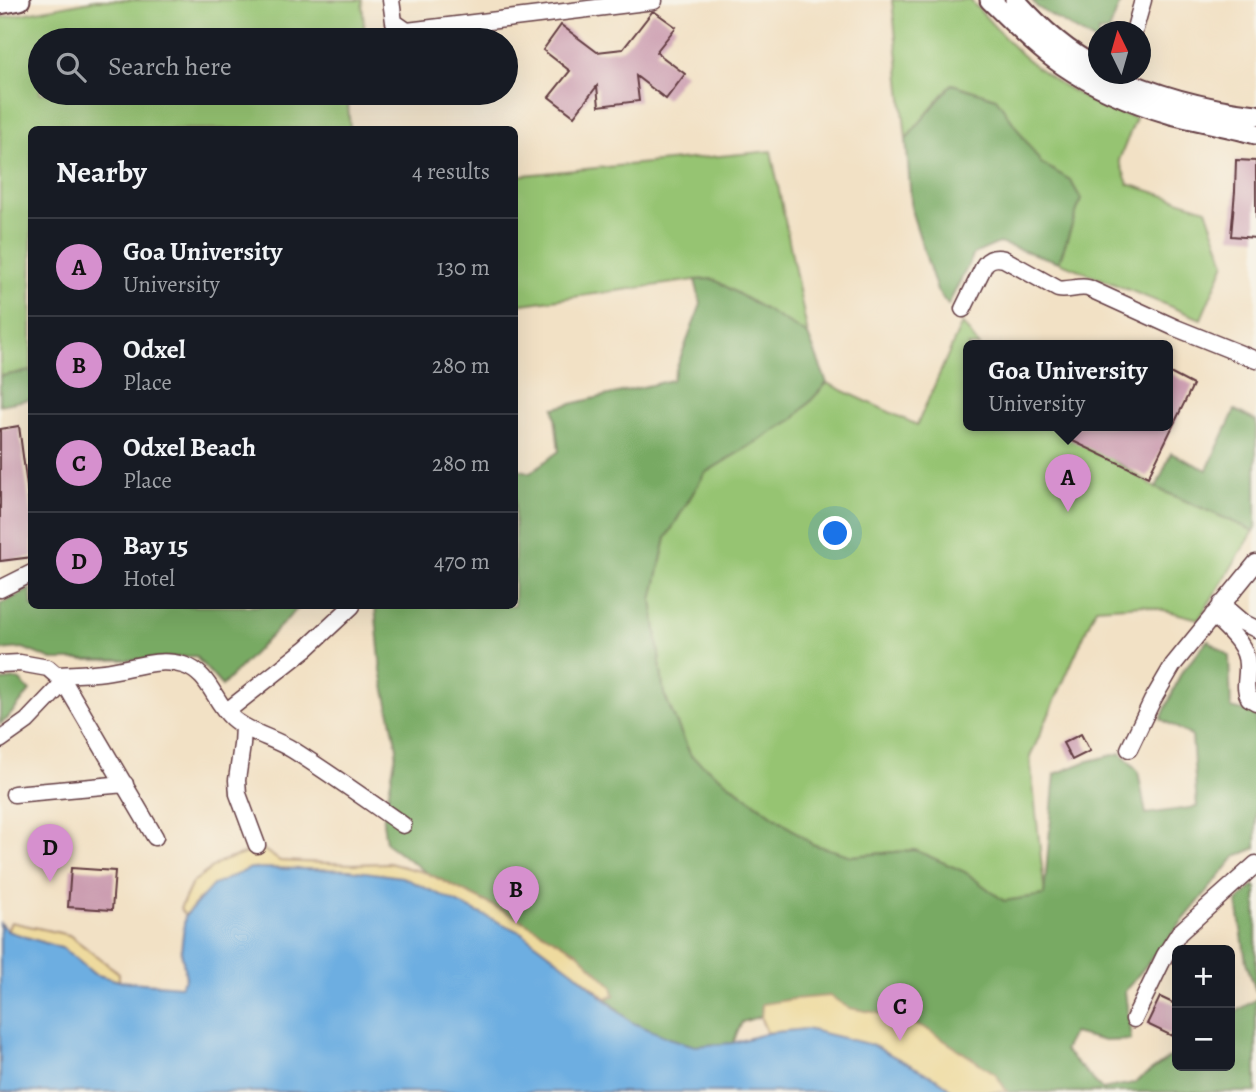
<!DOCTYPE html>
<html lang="en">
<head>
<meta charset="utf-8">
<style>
  :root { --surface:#171b24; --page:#20242c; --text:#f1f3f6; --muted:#9ea1a6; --line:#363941; --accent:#d690ce }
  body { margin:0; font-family:Alegreya,serif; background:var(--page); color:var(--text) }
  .controls { position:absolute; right:21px; bottom:21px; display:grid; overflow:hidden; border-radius:10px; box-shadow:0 7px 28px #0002 }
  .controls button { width:63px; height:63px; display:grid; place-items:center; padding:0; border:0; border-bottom:2px solid var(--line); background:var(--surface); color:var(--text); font:35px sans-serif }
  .compass { position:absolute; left:1088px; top:21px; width:63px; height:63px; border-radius:50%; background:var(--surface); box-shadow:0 7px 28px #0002; rotate:355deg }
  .you { position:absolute; left:836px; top:534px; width:24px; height:24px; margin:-18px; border:5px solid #fff; border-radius:50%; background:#1a73e8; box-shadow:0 0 0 10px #1a73e833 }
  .badge { display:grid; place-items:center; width:46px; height:46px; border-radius:50%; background:var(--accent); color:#111; font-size:23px; font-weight:700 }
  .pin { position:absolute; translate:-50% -58px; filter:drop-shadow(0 2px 4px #0008) }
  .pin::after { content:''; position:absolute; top:37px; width:24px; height:21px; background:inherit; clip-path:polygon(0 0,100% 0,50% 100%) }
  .popup { position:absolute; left:963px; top:340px; width:210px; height:91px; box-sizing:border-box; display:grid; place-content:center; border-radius:10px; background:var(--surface); filter:drop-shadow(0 2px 5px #0005); font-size:23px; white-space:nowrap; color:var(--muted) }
  .popup b { font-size:26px; color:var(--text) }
  .popup::after { content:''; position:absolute; left:50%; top:100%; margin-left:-14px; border:14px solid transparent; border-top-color:var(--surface) }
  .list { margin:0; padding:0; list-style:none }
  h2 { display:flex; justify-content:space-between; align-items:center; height:91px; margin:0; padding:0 28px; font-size:30px }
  h2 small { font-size:23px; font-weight:400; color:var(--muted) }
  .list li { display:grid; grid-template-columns:46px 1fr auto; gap:21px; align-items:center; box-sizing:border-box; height:98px; padding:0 28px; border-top:2px solid var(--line) }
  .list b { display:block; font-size:26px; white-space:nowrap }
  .list p { margin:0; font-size:23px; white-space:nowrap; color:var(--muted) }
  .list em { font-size:23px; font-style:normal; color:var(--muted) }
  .icon { flex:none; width:38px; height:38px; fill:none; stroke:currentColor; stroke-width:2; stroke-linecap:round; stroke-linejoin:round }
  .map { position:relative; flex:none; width:1256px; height:1092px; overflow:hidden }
  .search { position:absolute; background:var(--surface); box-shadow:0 7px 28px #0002; left:28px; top:28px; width:490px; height:77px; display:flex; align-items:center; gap:18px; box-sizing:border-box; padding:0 24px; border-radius:38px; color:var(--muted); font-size:26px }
  .panel { position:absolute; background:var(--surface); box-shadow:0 7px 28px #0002; left:28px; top:126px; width:490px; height:483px; border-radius:10px }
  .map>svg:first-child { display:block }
</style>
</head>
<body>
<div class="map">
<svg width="1256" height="1092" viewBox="0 0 1256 1092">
  <rect width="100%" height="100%" fill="#f7f3e8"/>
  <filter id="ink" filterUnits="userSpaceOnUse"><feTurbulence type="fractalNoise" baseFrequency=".0143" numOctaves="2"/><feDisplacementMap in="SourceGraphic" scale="14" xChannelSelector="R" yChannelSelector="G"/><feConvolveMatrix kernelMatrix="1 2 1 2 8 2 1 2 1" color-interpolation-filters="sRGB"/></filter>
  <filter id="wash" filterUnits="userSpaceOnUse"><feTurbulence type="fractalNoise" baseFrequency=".00686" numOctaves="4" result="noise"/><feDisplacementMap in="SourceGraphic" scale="28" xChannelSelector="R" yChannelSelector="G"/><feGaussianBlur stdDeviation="1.57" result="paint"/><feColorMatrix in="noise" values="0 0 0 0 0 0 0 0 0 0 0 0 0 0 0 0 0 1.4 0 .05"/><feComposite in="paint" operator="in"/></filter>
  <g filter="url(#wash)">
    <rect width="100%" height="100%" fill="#f2e1c5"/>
    <!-- green -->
    <path fill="#96c472" stroke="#70724e" stroke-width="2" d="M96,0H362L365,40H40V93H347L350,129L32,130L31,371L0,376V18Z
      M892,0H970C987,18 1004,38 1022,55C1054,83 1095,107 1136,118L1119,160L1128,184L1206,209L1225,263L1201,319L1059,262L1081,199L1070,180L1041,163L996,98L952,84L906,139Z
      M771,151L808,335L713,279L695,280L515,305L514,176Z
      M962,323L979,346H968V426H1063L1156,488L1254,531L1199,619L1143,605L1096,608L1030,757L1045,895L1004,901L965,872L915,850L852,856L812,844L691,756L664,694L652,600L666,538L705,473L793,419L827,383L917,425Z"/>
    <!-- forest -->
    <path fill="#78aa64" stroke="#616448" stroke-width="2" d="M1032,0H1121L1109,31L1098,32V43L1037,7Z
      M952,84L996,98L1041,163L1070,180L1081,199L1059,262L999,243L974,254L948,305L937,291L912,213L906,139Z
      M713,279L808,335L827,383L794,419L705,473L666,538L652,600L664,694L691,756L812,844L852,856L915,850L965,872L1004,901L1044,895L1055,774L1085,762L1121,753L1138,771L1146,814L1197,807L1192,736L1161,719L1181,673L1208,640L1229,656L1231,708L1256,714V848L1236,856L1125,991L1131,1040L1105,1041L1073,1033L1064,1050L1102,1089L1134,1083L1177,1052V1066H1230V1016L1256,999V1092H995L774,1012L742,1022L733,1043L695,1046L669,1038L631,1022L606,998L614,995L510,914L427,873L386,843L383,822L397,748L381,671L375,606H514L515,468L530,473L559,451L554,408L672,380L701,304L695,280Z
      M31,371V399L0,405V376Z
      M1235,410L1256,421V527L1254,531L1156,488L1171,453L1207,470Z
      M31,589L32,606H303L296,610L222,686L195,656L129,660H52L23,648L0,650V604Z
      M18,679L30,691L7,719L0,724V681Z
      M1254,885L1256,888V992L1246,962L1237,902Z"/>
    <!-- sand -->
    <path fill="#eeda9e" stroke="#9c7c64" stroke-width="2" d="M261,848L280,861L352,864L389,863L427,873L510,914L577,952L612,986L614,995L606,998L574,972L522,933L464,906L350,870L251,868L199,899L185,916L180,909L192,883L220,862Z
      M11,922L69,935L119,973V981L94,974L64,949L7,931Z
      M830,996L849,1008L878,1013L925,1028L996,1074L1007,1092H953L941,1081L872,1045L806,1029L767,1033L761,1019L762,1004L794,999Z"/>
    <!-- water -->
    <path fill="#6daee1" stroke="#5c6686" stroke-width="2" d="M251,868L350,870L402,877L522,933L574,972L631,1022L669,1038L695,1046L733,1043L767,1033L806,1029L872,1045L941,1081L953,1092H0V923L7,931L64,949L94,974L119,981L180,986L186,978L181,951L185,916L213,885Z"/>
    <g id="blocks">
      <!-- building -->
      <path fill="#cc9eb1" d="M652,12H655L676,27L656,52L685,74L666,99L636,76L639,101L599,106L597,86L574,116L549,97L570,71L543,50L561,25L597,52L623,49Z
        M1236,160L1256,161V238L1231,236L1235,191Z
        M1168,372L1193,385L1148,477L1058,434L1062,426H1168Z
        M19,426L32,524V557L0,561V429Z
        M1081,734L1090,751L1072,760L1063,743Z
        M71,868L115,871L112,910L68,907Z
        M1160,997L1177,1005V1025L1172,1036L1147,1024Z"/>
    </g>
  </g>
  <g filter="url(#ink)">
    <use href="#blocks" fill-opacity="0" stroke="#633c42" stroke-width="2"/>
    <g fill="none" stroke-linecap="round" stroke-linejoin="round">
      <defs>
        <path id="minor" d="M391,0L394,22L407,31L654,1
          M1134,32L1143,0
          M963,309L985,264C990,258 996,257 1004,259L1058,289C1068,291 1077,286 1088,288L1176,328L1256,360
          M0,589L32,573
          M1221,604L1242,622L1256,629
          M1213,615C1227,629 1247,644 1247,665C1248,678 1243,687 1249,698L1256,702
          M0,664L20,663L48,668L64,682L27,721L0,740
          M56,675C72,674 88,674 104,672C130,669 157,657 183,665C210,673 213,701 232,718C249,733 274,738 293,750C331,774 367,800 403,825
          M64,682L155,837
          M227,711L307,648L352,606
          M243,726L242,745L237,780L238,794L257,845
          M1129,749L1152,701L1173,665L1256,563
          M14,794L125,784
          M1134,1019L1165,955L1179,933L1256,864"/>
        <path id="major" d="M990,0C1013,22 1036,47 1063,65C1095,87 1134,103 1171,114C1199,121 1228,126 1256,134
          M1015,0C1039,27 1066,52 1098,68
          M0,4L20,0
          M1109,74C1155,96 1206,109 1256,115"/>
      </defs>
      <!-- minor casing -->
      <use href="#minor" stroke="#633c42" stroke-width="19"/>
      <!-- major casing -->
      <use href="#major" stroke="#633c42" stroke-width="23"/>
      <!-- minor -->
      <use href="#minor" stroke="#fff" stroke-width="16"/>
      <!-- major -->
      <use href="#major" stroke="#fff" stroke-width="19"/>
    </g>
  </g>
</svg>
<div class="controls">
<button>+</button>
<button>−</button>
</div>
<svg class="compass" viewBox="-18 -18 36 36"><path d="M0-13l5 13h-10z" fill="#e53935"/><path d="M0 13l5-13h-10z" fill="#9ea1a6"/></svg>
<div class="you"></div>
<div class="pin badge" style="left:1068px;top:512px">A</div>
<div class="popup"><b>Goa University</b>University</div>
<div class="pin badge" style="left:516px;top:924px">B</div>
<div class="pin badge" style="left:900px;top:1041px">C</div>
<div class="pin badge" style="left:50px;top:882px">D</div>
<div class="search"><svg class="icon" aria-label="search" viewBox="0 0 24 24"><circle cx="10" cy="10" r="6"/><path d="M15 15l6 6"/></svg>Search here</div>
<section class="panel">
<h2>Nearby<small>4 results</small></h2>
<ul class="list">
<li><span class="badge">A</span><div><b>Goa University</b><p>University</p></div><em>130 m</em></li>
<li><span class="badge">B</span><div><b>Odxel</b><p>Place</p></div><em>280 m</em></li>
<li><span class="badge">C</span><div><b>Odxel Beach</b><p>Place</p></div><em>280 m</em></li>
<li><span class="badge">D</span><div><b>Bay 15</b><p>Hotel</p></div><em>470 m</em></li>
</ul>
</section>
</div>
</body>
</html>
